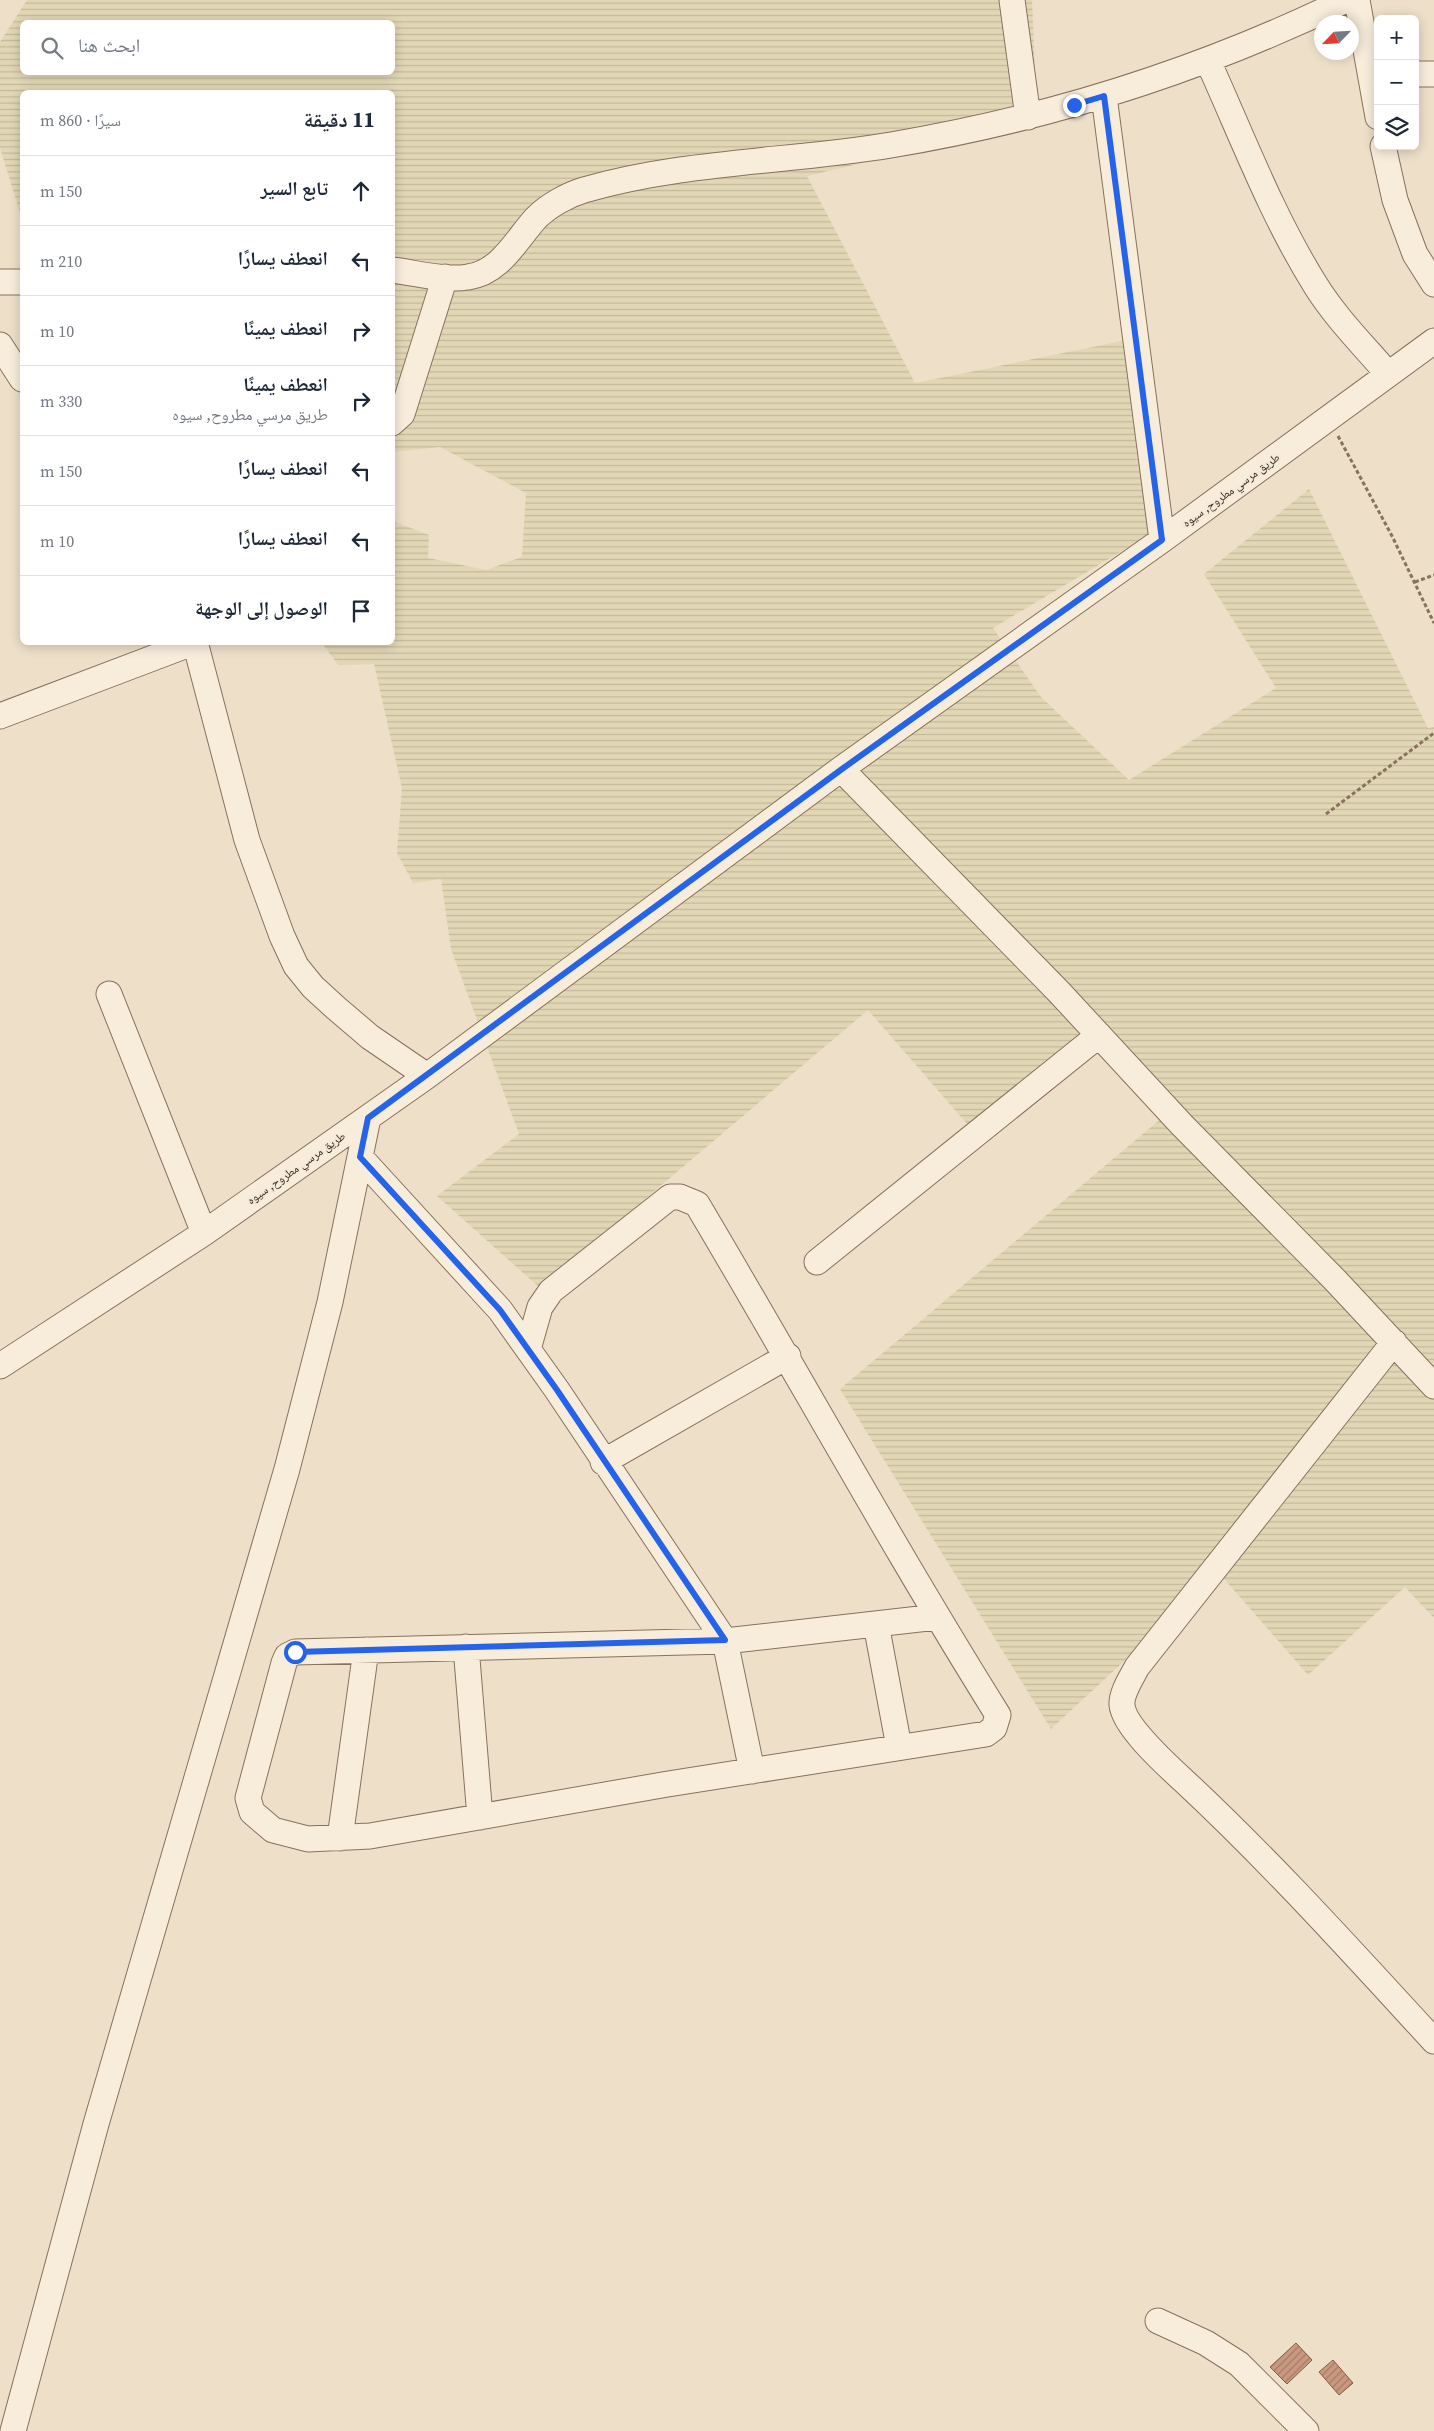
<!DOCTYPE html>
<html lang="ar">
<head>
<meta charset="utf-8">
<style>
  :root { --surface:#fff; --page:#f2f2f3; --text:#1f2937; --muted:#747a83; --line:#e0e1e3 }
  body { margin:0; font-family:"Source Serif 4","Noto Naskh Arabic",serif; background:var(--page); color:var(--text); direction:rtl }
  .controls { position:absolute; right:15px; top:15px; display:grid; overflow:hidden; border-radius:8px; box-shadow:0 2px 12px #0003 }
  .controls button { width:45px; height:45px; display:grid; place-items:center; padding:0; border:0; border-bottom:1px solid var(--line); background:var(--surface); color:var(--text); font:25px sans-serif }
  .compass { position:absolute; left:1314px; top:15px; width:45px; height:45px; border-radius:50%; background:var(--surface); box-shadow:0 2px 12px #0003; rotate:245deg }
  .stop { position:absolute; width:15px; height:15px; margin:-11px; border:4px solid #2563eb; border-radius:50%; background:#fff }
  .stop.end { background:#2563eb; border-color:#fff; box-shadow:0 1px 5px #0008 }
  .list { margin:0; padding:0; list-style:none }
  h2 { display:flex; justify-content:space-between; align-items:center; height:65px; margin:0; padding:0 20px; font-size:21px }
  h2 small { font-size:16px; font-weight:400; color:var(--muted) }
  .list li { display:grid; grid-template-columns:32px 1fr auto; gap:15px; align-items:center; box-sizing:border-box; height:70px; padding:0 20px; border-top:1px solid var(--line) }
  .list b { display:block; font-size:19px; white-space:nowrap }
  .list p { margin:0; font-size:16px; white-space:nowrap; color:var(--muted) }
  .list em { font-size:16px; font-style:normal; color:var(--muted) }
  .icon { flex:none; width:28px; height:28px; fill:none; stroke:currentColor; stroke-width:2; stroke-linecap:round; stroke-linejoin:round }
  .map { position:relative; flex:none; width:1434px; height:2431px; overflow:hidden; direction:ltr }
  .search { position:absolute; background:var(--surface); box-shadow:0 2px 12px #0003; left:20px; top:20px; width:375px; height:55px; display:flex; align-items:center; gap:12px; box-sizing:border-box; padding:0 18px; border-radius:8px; color:var(--muted); font-size:19px }
  .panel { position:absolute; background:var(--surface); box-shadow:0 2px 12px #0003; left:20px; top:90px; width:375px; height:555px; border-radius:8px; direction:rtl }
  .map>svg:first-child { display:block }
</style>
</head>
<body>
<div class="map">
<svg width="1434" height="2431" viewBox="0 0 1434 2431">
  <defs>
    <pattern id="farmland-rules" width="6" height="5" patternUnits="userSpaceOnUse" patternTransform="scale(1.25)"><rect width="6" height="5" fill="#e2d7b5"/><path d="M0 2.5h6" fill="none" stroke="#c3b99b"/></pattern>
    <pattern id="building-hatch" width="6" height="6" patternUnits="userSpaceOnUse" patternTransform="scale(1.25)"><rect width="6" height="6" fill="#c9987f"/><path d="M-1 1l2-2M0 6l6-6M5 7l2-2" fill="none" stroke="#a47c68"/></pattern>
  </defs>
  <rect width="100%" height="100%" fill="#eddfc8"/>
  <!-- farmland -->
  <path fill="url(#farmland-rules)" fill-rule="evenodd" d="M27,0H1032L1037,122L807,176L915,383L1142,337L1169,523L993,628L1041,697L1129,780L1276,688L1204,574L1309,489L1428,728L1434,727V1618L1405,1587L1308,1675L1219,1573L1051,1729L840,1389L1170,1111L1093,1030L968,1125L868,1010L540,1288L437,1196L519,1134L451,949L441,879L413,883L397,853L402,788L374,664L338,665L322,643L392,642L393,521L429,535L428,558L486,570L522,557L526,493L440,447L393,452L392,92H22V219L0,148V42ZM22,22H392V72H22Z"/>
  <!-- building -->
  <path fill="url(#building-hatch)" stroke="#865944" d="M1296,2343L1312,2360L1287,2384L1270,2367Z
    M1333,2360L1353,2383L1339,2395L1319,2372Z"/>
  <g fill="none" stroke-linecap="round" stroke-linejoin="round">
    <defs>
      <path id="minor" d="M1012,0L1028,117
        M1357,0L1378,117
        M1208,61C1242,136 1272,216 1316,286C1336,318 1364,346 1388,374
        M1415,74H1434
        M1104,96L1162,540
        M1383,146L1395,200L1415,254L1434,284
        M392,270C417,273 444,281 468,277C500,273 516,240 536,218C548,206 567,195 584,190C684,161 789,162 891,145C1052,118 1200,71 1346,0
        M0,282H22
        M0,345L22,379
        M392,423L402,414L445,277
        M0,716L195,642L247,840L282,936L296,966L313,987L336,1008L370,1037L427,1076
        M841,769L1059,992L1182,1125L1335,1280L1434,1386
        M109,994L204,1233
        M360,1157L500,1310L557,1390L725,1641L752,1771
        M817,1262L1099,1035
        M1394,1342L1137,1667C1132,1677 1121,1693 1122,1705C1124,1727 1168,1766 1184,1781C1272,1863 1352,1952 1434,2041
        M528,1349L540,1307L551,1291L670,1197H680L697,1204C798,1374 893,1547 998,1715L994,1728L986,1734L668,1784L370,1836L308,1839L273,1830L252,1812L248,1798L284,1663L287,1656L295,1652L725,1641L937,1617
        M0,1366L204,1233L427,1076L841,769L1162,540L1434,341
        M603,1462L788,1356
        M876,1624L899,1747
        M466,1647L480,1817
        M340,1838L366,1650
        M1158,2321L1206,2343L1239,2364L1306,2431
        M13,2431L96,2124L287,1469L330,1302L368,1118"/>
    </defs>
    <!-- minor casing -->
    <use href="#minor" stroke="#88715d" stroke-width="27"/>
    <!-- path -->
    <path stroke="#88715d" stroke-width="3" stroke-dasharray="4 2.5" stroke-linecap="butt" d="M1338,436L1392,536L1434,623
      M1415,582L1434,575
      M1326,814L1434,733"/>
    <!-- minor -->
    <use href="#minor" stroke="#f8eddb" stroke-width="25"/>
  </g>
  <g fill="none" stroke-linecap="round" stroke-linejoin="round">
    <!-- route -->
    <path stroke="#2563eb" stroke-width="6" d="M295,1652L725,1640L557,1390L500,1310L360,1157L368,1118L842,769L1162,540L1104,96L1074,105"/>
  </g>
  <g text-anchor="middle" stroke-width="4" stroke-linejoin="round" paint-order="stroke">
    <!-- street labels -->
    <g font-size="12" fill="#392a20" stroke="#f5ead7">
      <text transform="translate(1231 490) rotate(-36)" y="4">طريق مرسي مطروح, سيوه</text>
      <text transform="translate(296 1168) rotate(-35)" y="4">طريق مرسي مطروح, سيوه</text>
    </g>
  </g>
</svg>
<div class="controls">
<button>+</button>
<button>−</button>
<button><svg class="icon" aria-label="layers" viewBox="0 0 24 24"><path d="M12 4l9 5-9 5-9-5zM3 14l9 5 9-5"/></svg></button>
</div>
<svg class="compass" viewBox="-18 -18 36 36"><path d="M0-13l5 13h-10z" fill="#e53935"/><path d="M0 13l5-13h-10z" fill="#747a83"/></svg>
<div class="stop" style="left:295px;top:1652px"></div>
<div class="stop end" style="left:1074px;top:105px"></div>
<div class="search"><svg class="icon" aria-label="search" viewBox="0 0 24 24"><circle cx="10" cy="10" r="6"/><path d="M15 15l6 6"/></svg>ابحث هنا</div>
<section class="panel">
<h2>11 دقيقة<small>سيرًا · 860 m</small></h2>
<ul class="list">
<li><svg class="icon" aria-label="ahead" viewBox="0 0 24 24"><path d="M12 20V5M6 11l6-6 6 6"/></svg><div><b>تابع السير</b></div><em>150 m</em></li>
<li><svg class="icon" aria-label="left" viewBox="0 0 24 24"><path d="M17 20v-9H6M10 6l-5 5 5 5"/></svg><div><b>انعطف يسارًا</b></div><em>210 m</em></li>
<li><svg class="icon" aria-label="right" viewBox="0 0 24 24"><path d="M7 20v-9h11M14 6l5 5-5 5"/></svg><div><b>انعطف يمينًا</b></div><em>10 m</em></li>
<li><svg class="icon" aria-label="right" viewBox="0 0 24 24"><path d="M7 20v-9h11M14 6l5 5-5 5"/></svg><div><b>انعطف يمينًا</b><p>طريق مرسي مطروح, سيوه</p></div><em>330 m</em></li>
<li><svg class="icon" aria-label="left" viewBox="0 0 24 24"><path d="M17 20v-9H6M10 6l-5 5 5 5"/></svg><div><b>انعطف يسارًا</b></div><em>150 m</em></li>
<li><svg class="icon" aria-label="left" viewBox="0 0 24 24"><path d="M17 20v-9H6M10 6l-5 5 5 5"/></svg><div><b>انعطف يسارًا</b></div><em>10 m</em></li>
<li><svg class="icon" aria-label="arrive" viewBox="0 0 24 24"><path d="M6 21V4h12l-3 4 3 4H6"/></svg><div><b>الوصول إلى الوجهة</b></div></li>
</ul>
</section>
</div>
</body>
</html>
